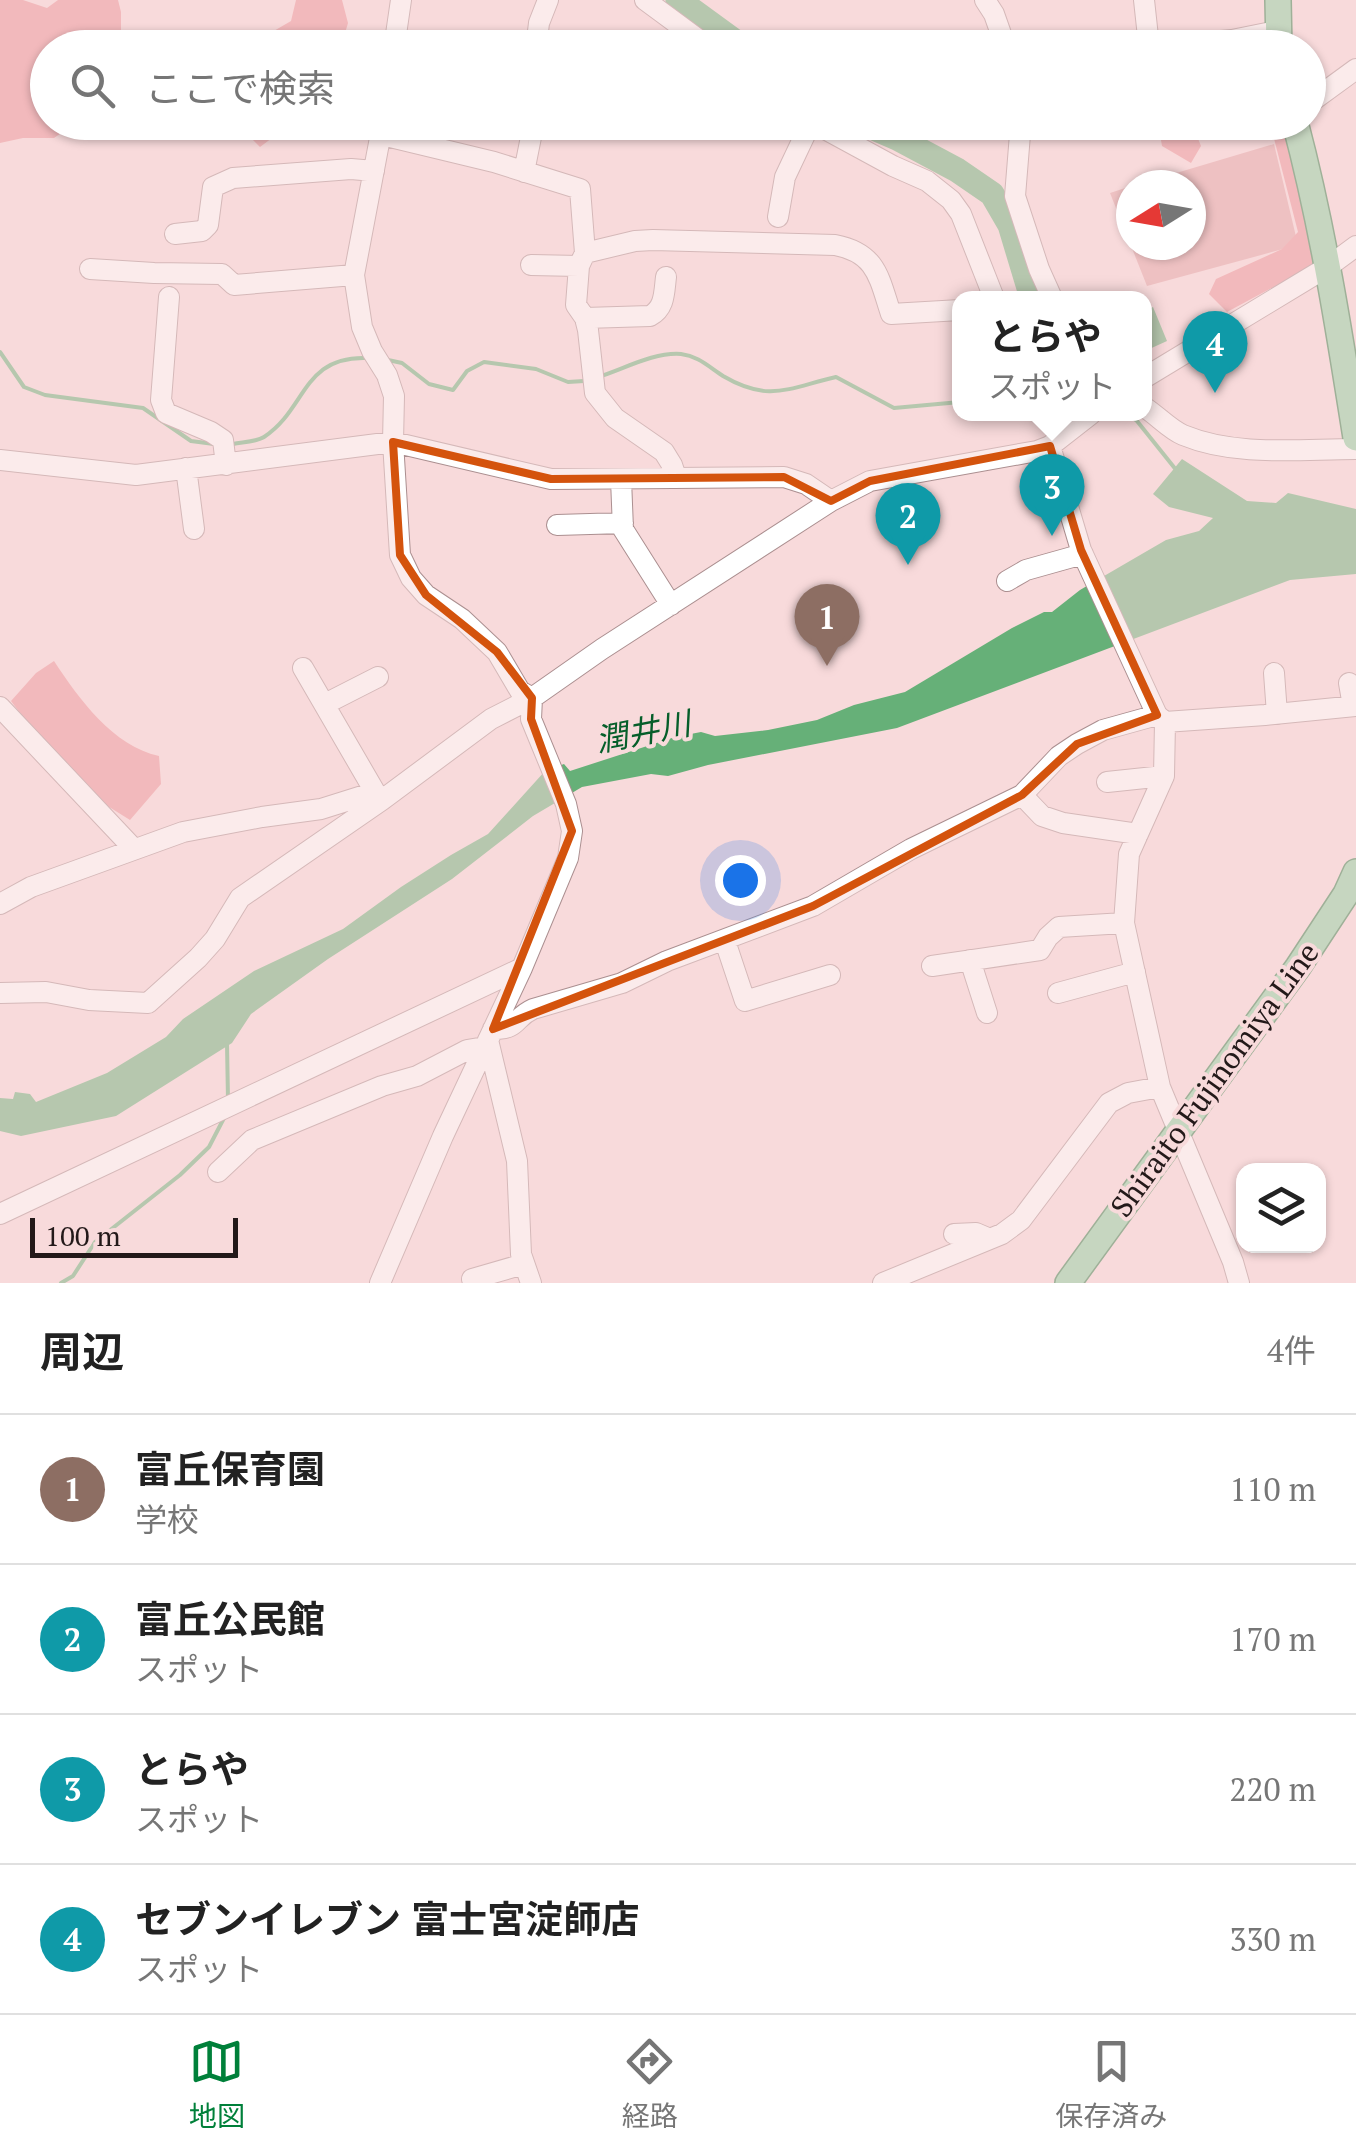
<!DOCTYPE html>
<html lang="ja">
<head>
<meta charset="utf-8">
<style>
  :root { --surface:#fff; --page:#f2f2f2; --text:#222; --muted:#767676; --line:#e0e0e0; --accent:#00803a }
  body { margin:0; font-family:"PT Serif","Noto Sans JP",serif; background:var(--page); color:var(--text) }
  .controls { position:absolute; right:30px; bottom:30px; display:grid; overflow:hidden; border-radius:20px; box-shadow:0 2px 8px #0004 }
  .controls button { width:90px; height:90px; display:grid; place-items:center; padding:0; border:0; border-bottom:2px solid var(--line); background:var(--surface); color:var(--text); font:50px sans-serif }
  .compass { position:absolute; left:1116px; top:170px; width:90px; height:90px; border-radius:50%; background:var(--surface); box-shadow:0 2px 8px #0004; rotate:259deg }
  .scale { position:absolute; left:30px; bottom:25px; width:208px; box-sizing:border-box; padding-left:10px; border:5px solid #231919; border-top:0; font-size:28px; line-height:35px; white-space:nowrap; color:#231919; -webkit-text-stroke:8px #f8dadb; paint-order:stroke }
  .you { position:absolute; left:740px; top:880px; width:35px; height:35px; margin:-25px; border:8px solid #fff; border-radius:50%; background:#1a73e8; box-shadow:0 0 0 15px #1a73e833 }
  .badge { display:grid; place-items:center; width:65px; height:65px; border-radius:50%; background:var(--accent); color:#fff; font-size:32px; font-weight:700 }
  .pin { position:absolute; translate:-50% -82px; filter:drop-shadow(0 2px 5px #0008) }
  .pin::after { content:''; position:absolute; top:52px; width:35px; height:30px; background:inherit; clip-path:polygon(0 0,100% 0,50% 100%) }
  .popup { position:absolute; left:952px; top:291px; width:200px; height:130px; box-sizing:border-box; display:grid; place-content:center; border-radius:20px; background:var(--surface); filter:drop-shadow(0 2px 8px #0005); font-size:32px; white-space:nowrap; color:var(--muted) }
  .popup b { font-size:38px; color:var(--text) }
  .popup::after { content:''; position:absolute; left:50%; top:100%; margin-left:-20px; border:20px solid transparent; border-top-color:var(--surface) }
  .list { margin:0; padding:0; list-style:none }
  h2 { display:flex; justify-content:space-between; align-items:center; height:130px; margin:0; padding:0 40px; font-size:42px }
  h2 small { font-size:32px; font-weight:400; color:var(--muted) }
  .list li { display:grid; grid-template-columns:65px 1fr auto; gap:30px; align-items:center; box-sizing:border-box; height:150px; padding:0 40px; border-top:2px solid var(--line) }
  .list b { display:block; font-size:38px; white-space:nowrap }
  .list p { margin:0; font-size:32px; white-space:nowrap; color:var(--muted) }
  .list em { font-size:32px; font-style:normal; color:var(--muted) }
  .icon { flex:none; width:55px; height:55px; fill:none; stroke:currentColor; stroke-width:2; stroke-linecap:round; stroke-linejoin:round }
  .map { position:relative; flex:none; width:1356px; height:1283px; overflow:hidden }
  .search { position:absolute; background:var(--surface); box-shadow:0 2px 8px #0004; left:30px; right:30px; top:30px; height:110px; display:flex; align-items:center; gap:25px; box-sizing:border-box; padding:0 35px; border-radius:55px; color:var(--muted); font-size:38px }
  .sheet { height:730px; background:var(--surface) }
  nav { display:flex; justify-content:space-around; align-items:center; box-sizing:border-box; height:140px; border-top:2px solid var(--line); background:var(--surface); font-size:28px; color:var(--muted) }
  nav a { display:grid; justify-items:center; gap:5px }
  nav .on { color:var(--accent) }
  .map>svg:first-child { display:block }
</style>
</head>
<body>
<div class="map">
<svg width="1356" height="1283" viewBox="0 0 1356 1283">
  <rect width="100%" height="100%" fill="#f8dadb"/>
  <!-- green -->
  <path fill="#e3a2a5" d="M1274,144L1298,245L1147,286L1110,193L1131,186V245H1191V185H1136Z"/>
  <!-- forest -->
  <path fill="#ec9197" d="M0,0H23L47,8L58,0H118L121,12V47L48,48V122L76,123L54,138H23L0,143Z
    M296,0H342L348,23L341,47H246L291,21Z
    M255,122H292V123L260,147L251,138Z
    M1158,123H1203L1197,136L1201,146L1191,163L1162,146Z
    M1270,123H1282L1322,261L1227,312L1209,294L1216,279L1282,249L1298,232Z
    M54,661C79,699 113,746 159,756L161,784L130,820L98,800L58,764L11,701L36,673Z"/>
  <!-- water -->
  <path fill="#66b078" d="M1153,307L1167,341L1145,351V311Z
    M1182,459L1247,501L1276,503L1288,493L1356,509V574L1290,580L897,728L708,765L668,776L651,774L582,787L533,816L452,879L328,959L251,1014L232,1043L116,1116L21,1136L0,1131V1098L13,1099L15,1092L30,1094L36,1102L107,1073L166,1037L183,1019L254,971L343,929L401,887L451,855L488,834L545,771L564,764L570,771L675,737L701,732L715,736L768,730L817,720L854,705L905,692L1012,628L1044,612H1052L1080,590L1147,551L1166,540L1199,531L1213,518L1169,507L1153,494Z"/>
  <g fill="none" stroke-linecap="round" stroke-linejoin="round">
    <!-- stream -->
    <path stroke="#66b078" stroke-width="4" d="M0,352L24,387L45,395L143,408L191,441L214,444
      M388,360L402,363L429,384L453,390L467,371L484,362L536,369L568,382L584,381
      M598,377C624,369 653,352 681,354C698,356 709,367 723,376C769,403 788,388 836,377L894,408L960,402
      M1128,414L1137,421L1177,471
      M233,444C243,442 256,442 264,437C307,409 302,355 368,358
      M227,1044L228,1100
      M61,1283L73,1276L95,1242L180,1175L209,1147L224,1118"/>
    <!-- river -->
    <path stroke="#66b078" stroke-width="25" d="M678,0L744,48
      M860,122L897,138L957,170L992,194L1010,225L1032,298"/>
    <defs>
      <path id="minor" d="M645,0L710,48
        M985,0L994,14L1006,48
        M1144,0L1149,46
        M394,48L401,0
        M536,48L539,23L548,0
        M1141,48L1232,40L1277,31
        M1308,104L1356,69
        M383,122L354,275L362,327L372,351L387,375L394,396L393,442L400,555L411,578L426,595L462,619L497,652L520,691L532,698
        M812,122L893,166L927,181L951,200L961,214L994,298
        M1021,122L1015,196L1039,269L1052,298
        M382,135L494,162L580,189L585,253
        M524,172L534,122
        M778,217L785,177L811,122
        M175,234L202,231L208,225L213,187L233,178L351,169L374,171
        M531,265L579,266
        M90,269L154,273L222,274L234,285L354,275
        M169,297L161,400L166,413L211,432L223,440L226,465
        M585,318L650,316C665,308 664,293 666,277
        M1144,378L1329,266L1356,246
        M1144,407C1157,415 1169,429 1183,435C1236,457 1299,449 1356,449
        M1050,446L1081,550L1157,715L1165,722L1164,776L1129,854L1124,923L1160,1087L1233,1262L1239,1283
        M0,460L136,475L393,442L551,479L784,477L806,484L831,501
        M186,468L194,529
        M676,477L672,465L664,452L615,418L595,393L588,330L585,318L576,305L579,266L585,253L635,241L653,240L835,245C877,253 879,278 891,314L960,310
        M621,479L623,529L671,605
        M557,525L623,523
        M1007,581L1026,570L1083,554
        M303,668L375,792
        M1274,673L1277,714
        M1349,683L1353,706
        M325,704L378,677
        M0,707L134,849
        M1165,722L1265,715L1356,706
        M1107,782L1164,776
        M1022,795L1042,816L1063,823L1138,834
        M0,904L31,887L183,832L262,817L321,809L375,792L382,800L491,719L532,698L602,649L831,501L870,481L1037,451L1050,446L1091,414
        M725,941L745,1001L830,975
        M970,960L987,1013
        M932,966L1040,950L1048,937L1059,927L1124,923
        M0,993L46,992L89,1000L148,1003L198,958L215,939L240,898L382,800
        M1058,993L1135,972
        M493,1029C520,1029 513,1018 533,1009L622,983L667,961L813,906L911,849L1022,795L1059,756L1077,744L1103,730L1157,715
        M488,1040L517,1161L521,1254L531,1283
        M218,1172L252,1140L382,1086L417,1076L467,1050L485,1047
        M0,1214L522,968
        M954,1234L976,1233L990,1239
        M472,1279L524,1264
        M380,1283L443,1136L522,968L568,858L572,831L566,804L531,719L532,698
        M883,1283L1002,1234L1021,1220L1109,1103L1128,1093L1160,1087"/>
      <path id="major" d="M1278,0L1279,48
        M1295,122C1323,228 1339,330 1356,438
        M1068,1283L1298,967L1346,894L1356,872"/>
    </defs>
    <!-- minor casing -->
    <use href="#minor" stroke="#ab8f90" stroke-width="22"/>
    <!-- major casing -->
    <use href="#major" stroke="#337d48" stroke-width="28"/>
    <!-- minor -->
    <use href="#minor" stroke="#fff" stroke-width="20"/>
    <!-- major -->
    <use href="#major" stroke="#89d1a0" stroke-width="25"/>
  </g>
  <!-- marked area -->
  <path d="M0 0H1356V1283H0ZM393,442L551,479L784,477L831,501L870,481L1050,446L1081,550L1157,715L1077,744L1022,795L813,906L493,1029L572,831L531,719L532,698L497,652L426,595L400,555Z" fill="#f8dadb" fill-opacity=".55" fill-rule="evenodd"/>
  <path fill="none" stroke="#d4530d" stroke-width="8" stroke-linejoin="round" d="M393,442L551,479L784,477L831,501L870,481L1050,446L1081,550L1157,715L1077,744L1022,795L813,906L493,1029L572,831L531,719L532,698L497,652L426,595L400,555Z"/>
  <g text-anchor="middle" stroke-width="8" stroke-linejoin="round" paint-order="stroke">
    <!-- street labels -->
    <g font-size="30" fill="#231919" stroke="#f8dadb">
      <text transform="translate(1215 1080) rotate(-54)" y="10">Shiraito Fujinomiya Line</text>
    </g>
    <!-- water labels -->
    <g font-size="32" font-style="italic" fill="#065e2a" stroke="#f8dadb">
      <text transform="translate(643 732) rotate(-11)" y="11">潤井川</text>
    </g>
  </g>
</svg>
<div class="controls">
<button><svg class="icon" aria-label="layers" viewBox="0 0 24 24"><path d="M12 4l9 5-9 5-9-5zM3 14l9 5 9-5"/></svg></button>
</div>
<svg class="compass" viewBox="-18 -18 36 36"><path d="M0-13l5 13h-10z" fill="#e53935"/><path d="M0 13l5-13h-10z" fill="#767676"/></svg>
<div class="scale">100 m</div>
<div class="you"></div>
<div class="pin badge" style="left:827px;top:666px;background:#8d6e63">1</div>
<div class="pin badge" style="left:908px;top:565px;background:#0f9aa8">2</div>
<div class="pin badge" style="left:1052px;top:536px;background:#0f9aa8">3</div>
<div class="popup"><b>とらや</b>スポット</div>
<div class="pin badge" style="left:1215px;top:393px;background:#0f9aa8">4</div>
<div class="search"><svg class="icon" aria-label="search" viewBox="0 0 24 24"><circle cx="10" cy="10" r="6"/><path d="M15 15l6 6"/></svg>ここで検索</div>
</div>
<section class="sheet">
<h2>周辺<small>4件</small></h2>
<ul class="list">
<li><span class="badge" style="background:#8d6e63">1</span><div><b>富丘保育園</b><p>学校</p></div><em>110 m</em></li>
<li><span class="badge" style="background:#0f9aa8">2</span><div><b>富丘公民館</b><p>スポット</p></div><em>170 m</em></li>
<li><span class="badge" style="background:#0f9aa8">3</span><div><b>とらや</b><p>スポット</p></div><em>220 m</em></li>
<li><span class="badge" style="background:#0f9aa8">4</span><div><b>セブンイレブン 富士宮淀師店</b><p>スポット</p></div><em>330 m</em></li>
</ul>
</section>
<nav>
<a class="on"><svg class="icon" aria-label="map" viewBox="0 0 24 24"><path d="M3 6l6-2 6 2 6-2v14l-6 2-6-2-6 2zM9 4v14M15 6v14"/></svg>地図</a>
<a><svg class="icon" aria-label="directions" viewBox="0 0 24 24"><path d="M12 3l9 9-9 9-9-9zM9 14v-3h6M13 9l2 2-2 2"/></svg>経路</a>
<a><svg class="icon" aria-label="saved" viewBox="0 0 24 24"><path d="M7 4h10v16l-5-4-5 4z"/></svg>保存済み</a>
</nav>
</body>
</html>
